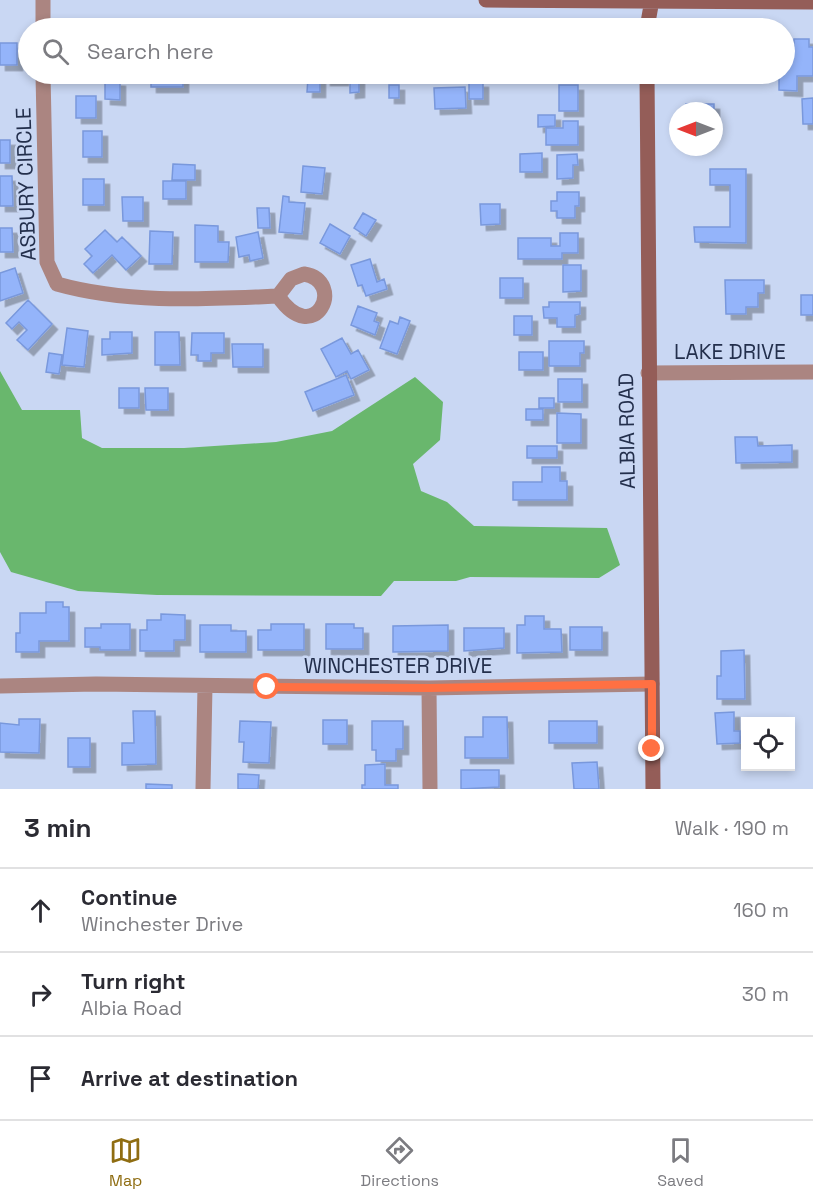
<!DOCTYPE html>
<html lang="en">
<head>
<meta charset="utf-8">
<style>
  :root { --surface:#fff; --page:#f2f2f3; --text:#2b2b33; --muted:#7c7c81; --line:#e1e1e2; --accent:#8f6d12 }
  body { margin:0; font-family:"Space Grotesk",sans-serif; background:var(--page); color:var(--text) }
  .controls { position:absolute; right:18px; bottom:18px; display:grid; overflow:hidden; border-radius:0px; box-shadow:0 3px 9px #0003 }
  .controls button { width:54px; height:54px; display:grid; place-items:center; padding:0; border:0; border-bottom:2px solid var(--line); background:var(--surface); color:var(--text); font:30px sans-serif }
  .compass { position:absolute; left:669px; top:102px; width:54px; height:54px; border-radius:50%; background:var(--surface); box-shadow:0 3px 9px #0003; rotate:270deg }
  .stop { position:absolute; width:18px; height:18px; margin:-14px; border:4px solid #ff7043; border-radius:50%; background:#fff }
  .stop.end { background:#ff7043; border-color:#fff; box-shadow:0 2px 6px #0008 }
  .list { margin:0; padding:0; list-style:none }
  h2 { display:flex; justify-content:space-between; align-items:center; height:78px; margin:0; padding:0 24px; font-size:26px }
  h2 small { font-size:20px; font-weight:400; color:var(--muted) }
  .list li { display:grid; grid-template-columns:39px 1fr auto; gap:18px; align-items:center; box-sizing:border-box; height:84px; padding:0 24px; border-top:2px solid var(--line) }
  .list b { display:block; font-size:22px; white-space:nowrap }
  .list p { margin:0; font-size:20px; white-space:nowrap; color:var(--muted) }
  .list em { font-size:20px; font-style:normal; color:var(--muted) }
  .icon { flex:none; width:33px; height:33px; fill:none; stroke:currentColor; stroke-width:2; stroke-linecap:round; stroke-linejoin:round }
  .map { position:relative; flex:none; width:813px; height:789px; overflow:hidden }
  .search { position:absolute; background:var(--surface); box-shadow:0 3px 9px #0003; left:18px; right:18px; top:18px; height:66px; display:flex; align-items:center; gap:15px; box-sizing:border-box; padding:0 21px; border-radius:33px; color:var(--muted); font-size:22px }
  .sheet { height:330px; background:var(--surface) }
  nav { display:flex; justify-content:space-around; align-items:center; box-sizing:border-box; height:84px; border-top:2px solid var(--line); background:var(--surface); font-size:16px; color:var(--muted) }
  nav a { display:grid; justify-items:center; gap:3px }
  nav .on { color:var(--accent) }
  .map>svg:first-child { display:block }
</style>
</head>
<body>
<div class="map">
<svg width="813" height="789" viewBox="0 0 813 789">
  <defs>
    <filter id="shadow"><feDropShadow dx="5.5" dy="5.5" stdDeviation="0" flood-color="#0004"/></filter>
  </defs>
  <rect width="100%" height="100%" fill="#c9d7f3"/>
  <!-- forest -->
  <path fill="#69b76d" d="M0,371L22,410H80L82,438L102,448H184L276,442L332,431L415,377L443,402L440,440L413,464L421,491L447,502L474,526L607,528L620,565L599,578L470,577L456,581H394L381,596L157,595L78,591L11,572L0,552Z"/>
  <!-- building -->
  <path fill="#94b4fa" stroke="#7998dc" stroke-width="1.5" filter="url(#shadow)" d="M794,39H809V47H813V76H797V91L779,90V74H784V52H789V46H794Z
    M0,43H17V65H0Z
    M76,74H99V75H76Z
    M151,74H183V87H151Z
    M325,74H343V80H325Z
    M308,77H320V92H307Z
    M350,78H359V92L350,93Z
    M105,80L120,81V100L105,99Z
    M469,82H483V99H469Z
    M389,85H399V98H389Z
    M559,85H578V111H559Z
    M465,87L466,108L435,109L434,88Z
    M76,96H96V118H76Z
    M813,98V124H803L802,99Z
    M686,104H714V111H686Z
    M538,115H555V126L538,127Z
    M563,121H578V145H546V128H563Z
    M83,131H102V157H83Z
    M0,140H10V163H0Z
    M542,153V172H520V154Z
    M577,154L578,165H573V178L557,179V155Z
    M173,164L195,165V180H172Z
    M303,166L325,168L322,194L301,192Z
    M710,169H746V243L695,242L694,227H730V185H710Z
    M0,176H12L13,206H0Z
    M83,179H104V205H83Z
    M163,181H186V199H163Z
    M557,192H579V206H575V218H557V211H551V201H557Z
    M283,196L289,197V202L305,203L302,234L279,232Z
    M122,197H143V221H123Z
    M480,204H500V224L481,225Z
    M257,208H269L270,228H258Z
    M363,213L376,220L366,236L354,228Z
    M330,224L350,236L340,254L320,243Z
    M195,225L218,226V242H229L228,262H195Z
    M0,228H12L13,252H0Z
    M105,230L117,242L122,237L141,256L126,270L112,255L93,273L84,264L92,256L85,249Z
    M150,231L173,232L172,264H149Z
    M258,232L263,258L250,261L249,255L239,257L236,237Z
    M560,233H578V253H562V259H518V238H551V246H560Z
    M370,259L377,282L384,279L387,289L366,296L362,285L358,286L351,265Z
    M563,265H581V291L563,292Z
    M15,268L23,293L0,301V273Z
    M500,278H523V298H500Z
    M725,280H764V293H758V307H746V314H726Z
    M801,295H813V315H801Z
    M28,300L52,324L28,350L17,340L27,330L19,322L12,329L6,323Z
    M549,302H580V314L575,315V327H557V318H544L543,307H549Z
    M358,306L377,313L374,321L379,323L375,335L351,325Z
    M514,316H532V335H514Z
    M400,317L410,321L397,354L380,348L390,321L398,324Z
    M67,328L88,331L84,367L62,365Z
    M110,332H132V353L102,355V339H110Z
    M155,332H179L180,365H155Z
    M192,333H224V353H211V361H198V355H191Z
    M342,338L351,354L358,350L369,370L351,379L347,371L336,377L321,349Z
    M549,341H584V353H580V366H549Z
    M232,344H263V367H233Z
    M519,352H543V370H519Z
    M49,353L62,355L59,374L46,372Z
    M346,375L354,395L313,411L305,392Z
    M558,379H582V402H558Z
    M119,388H139V408H119Z
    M145,388H168V410H146Z
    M539,398H554V408H539Z
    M526,409H543V420H526Z
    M557,413L581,414V443H557Z
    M735,437H757L758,446L792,445V462L736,463Z
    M527,446H557V458H527Z
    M542,467H560V481H567V500H513V482H542Z
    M46,602H63V607H69V641H39V652H16V633H20V613H46Z
    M161,614L185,615V640H174V651H140V630H147V620H161Z
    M525,616H544V629H561L562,652L517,653V625H525Z
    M101,624H130V650H100V647H85V628H101Z
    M271,624H304V650H258V630H271Z
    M326,624H354V628H363V649H326Z
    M200,625H231V631H246V652H200Z
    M448,625V651L393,652V626Z
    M570,627H602V650H570Z
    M464,628H504V648L464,651Z
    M744,650L745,699H717V676H721V651Z
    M133,711H155L156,764L122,765V743H134Z
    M734,712V731H740V743L717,744L715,713Z
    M483,717H507L508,758H465V737H483Z
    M19,719H40L39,753L0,752V723L19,725Z
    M323,720H347V744H323Z
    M240,721L271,722L269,763L243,762L244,742H239Z
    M372,721H403V749H396V761H376V750H372Z
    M549,721H597V743H549Z
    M68,738H90V767H68Z
    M597,762L599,789H574L572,763Z
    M385,764V785H398V789H362V785H365V765Z
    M461,770H499V787L461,789Z
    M238,774L259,775L258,789H238Z
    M146,784L172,785V789H146Z"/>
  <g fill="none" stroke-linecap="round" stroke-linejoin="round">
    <!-- street -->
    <path stroke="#ab8581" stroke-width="15" d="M43,0V28
      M43,74L47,262L57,284C128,304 205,299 278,296
      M304,274C347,281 315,350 278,296L291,279Z
      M648,373L813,372
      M0,686L96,684L429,688L652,684
      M429,688L430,789
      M203,789L205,686"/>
    <!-- secondary -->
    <path stroke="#945d58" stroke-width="15" d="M486,0L813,2
      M647,28L652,0
      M647,74L653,789"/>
  </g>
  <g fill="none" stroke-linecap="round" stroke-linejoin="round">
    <!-- route -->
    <path stroke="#ff7043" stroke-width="8" d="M267,687L429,688L652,684V749"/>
  </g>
  <g text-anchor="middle" stroke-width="5" stroke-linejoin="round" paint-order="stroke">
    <!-- street labels -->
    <g font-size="21" fill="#232f4c" stroke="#c9d7f3">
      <text transform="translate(26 184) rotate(-92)" y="7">ASBURY CIRCLE</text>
      <text x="730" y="359">LAKE DRIVE</text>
      <text transform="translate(627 431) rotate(-91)" y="7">ALBIA ROAD</text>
      <text x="398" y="673">WINCHESTER DRIVE</text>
    </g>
  </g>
</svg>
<div class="controls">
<button><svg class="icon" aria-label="locate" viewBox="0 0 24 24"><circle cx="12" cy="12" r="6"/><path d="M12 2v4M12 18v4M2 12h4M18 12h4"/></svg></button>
</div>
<svg class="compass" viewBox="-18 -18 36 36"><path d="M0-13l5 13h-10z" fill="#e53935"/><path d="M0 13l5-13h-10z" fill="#7c7c81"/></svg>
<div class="stop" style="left:267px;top:687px"></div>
<div class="stop end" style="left:652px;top:749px"></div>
<div class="search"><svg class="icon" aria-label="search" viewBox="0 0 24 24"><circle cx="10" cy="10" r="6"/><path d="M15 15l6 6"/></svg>Search here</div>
</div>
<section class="sheet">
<h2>3 min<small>Walk · 190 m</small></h2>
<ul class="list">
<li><svg class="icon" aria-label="ahead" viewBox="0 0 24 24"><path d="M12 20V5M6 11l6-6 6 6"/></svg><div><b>Continue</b><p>Winchester Drive</p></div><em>160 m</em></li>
<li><svg class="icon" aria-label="right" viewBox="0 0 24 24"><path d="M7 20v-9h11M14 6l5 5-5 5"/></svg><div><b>Turn right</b><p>Albia Road</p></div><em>30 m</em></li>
<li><svg class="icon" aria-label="arrive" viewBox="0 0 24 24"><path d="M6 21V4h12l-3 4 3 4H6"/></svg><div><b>Arrive at destination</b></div></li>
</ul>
</section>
<nav>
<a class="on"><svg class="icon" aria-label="map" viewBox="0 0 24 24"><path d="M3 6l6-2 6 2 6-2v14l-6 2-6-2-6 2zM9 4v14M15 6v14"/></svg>Map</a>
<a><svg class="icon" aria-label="directions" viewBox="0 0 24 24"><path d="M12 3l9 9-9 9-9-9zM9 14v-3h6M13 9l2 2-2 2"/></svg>Directions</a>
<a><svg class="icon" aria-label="saved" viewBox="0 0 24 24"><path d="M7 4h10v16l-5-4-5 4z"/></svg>Saved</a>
</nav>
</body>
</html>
